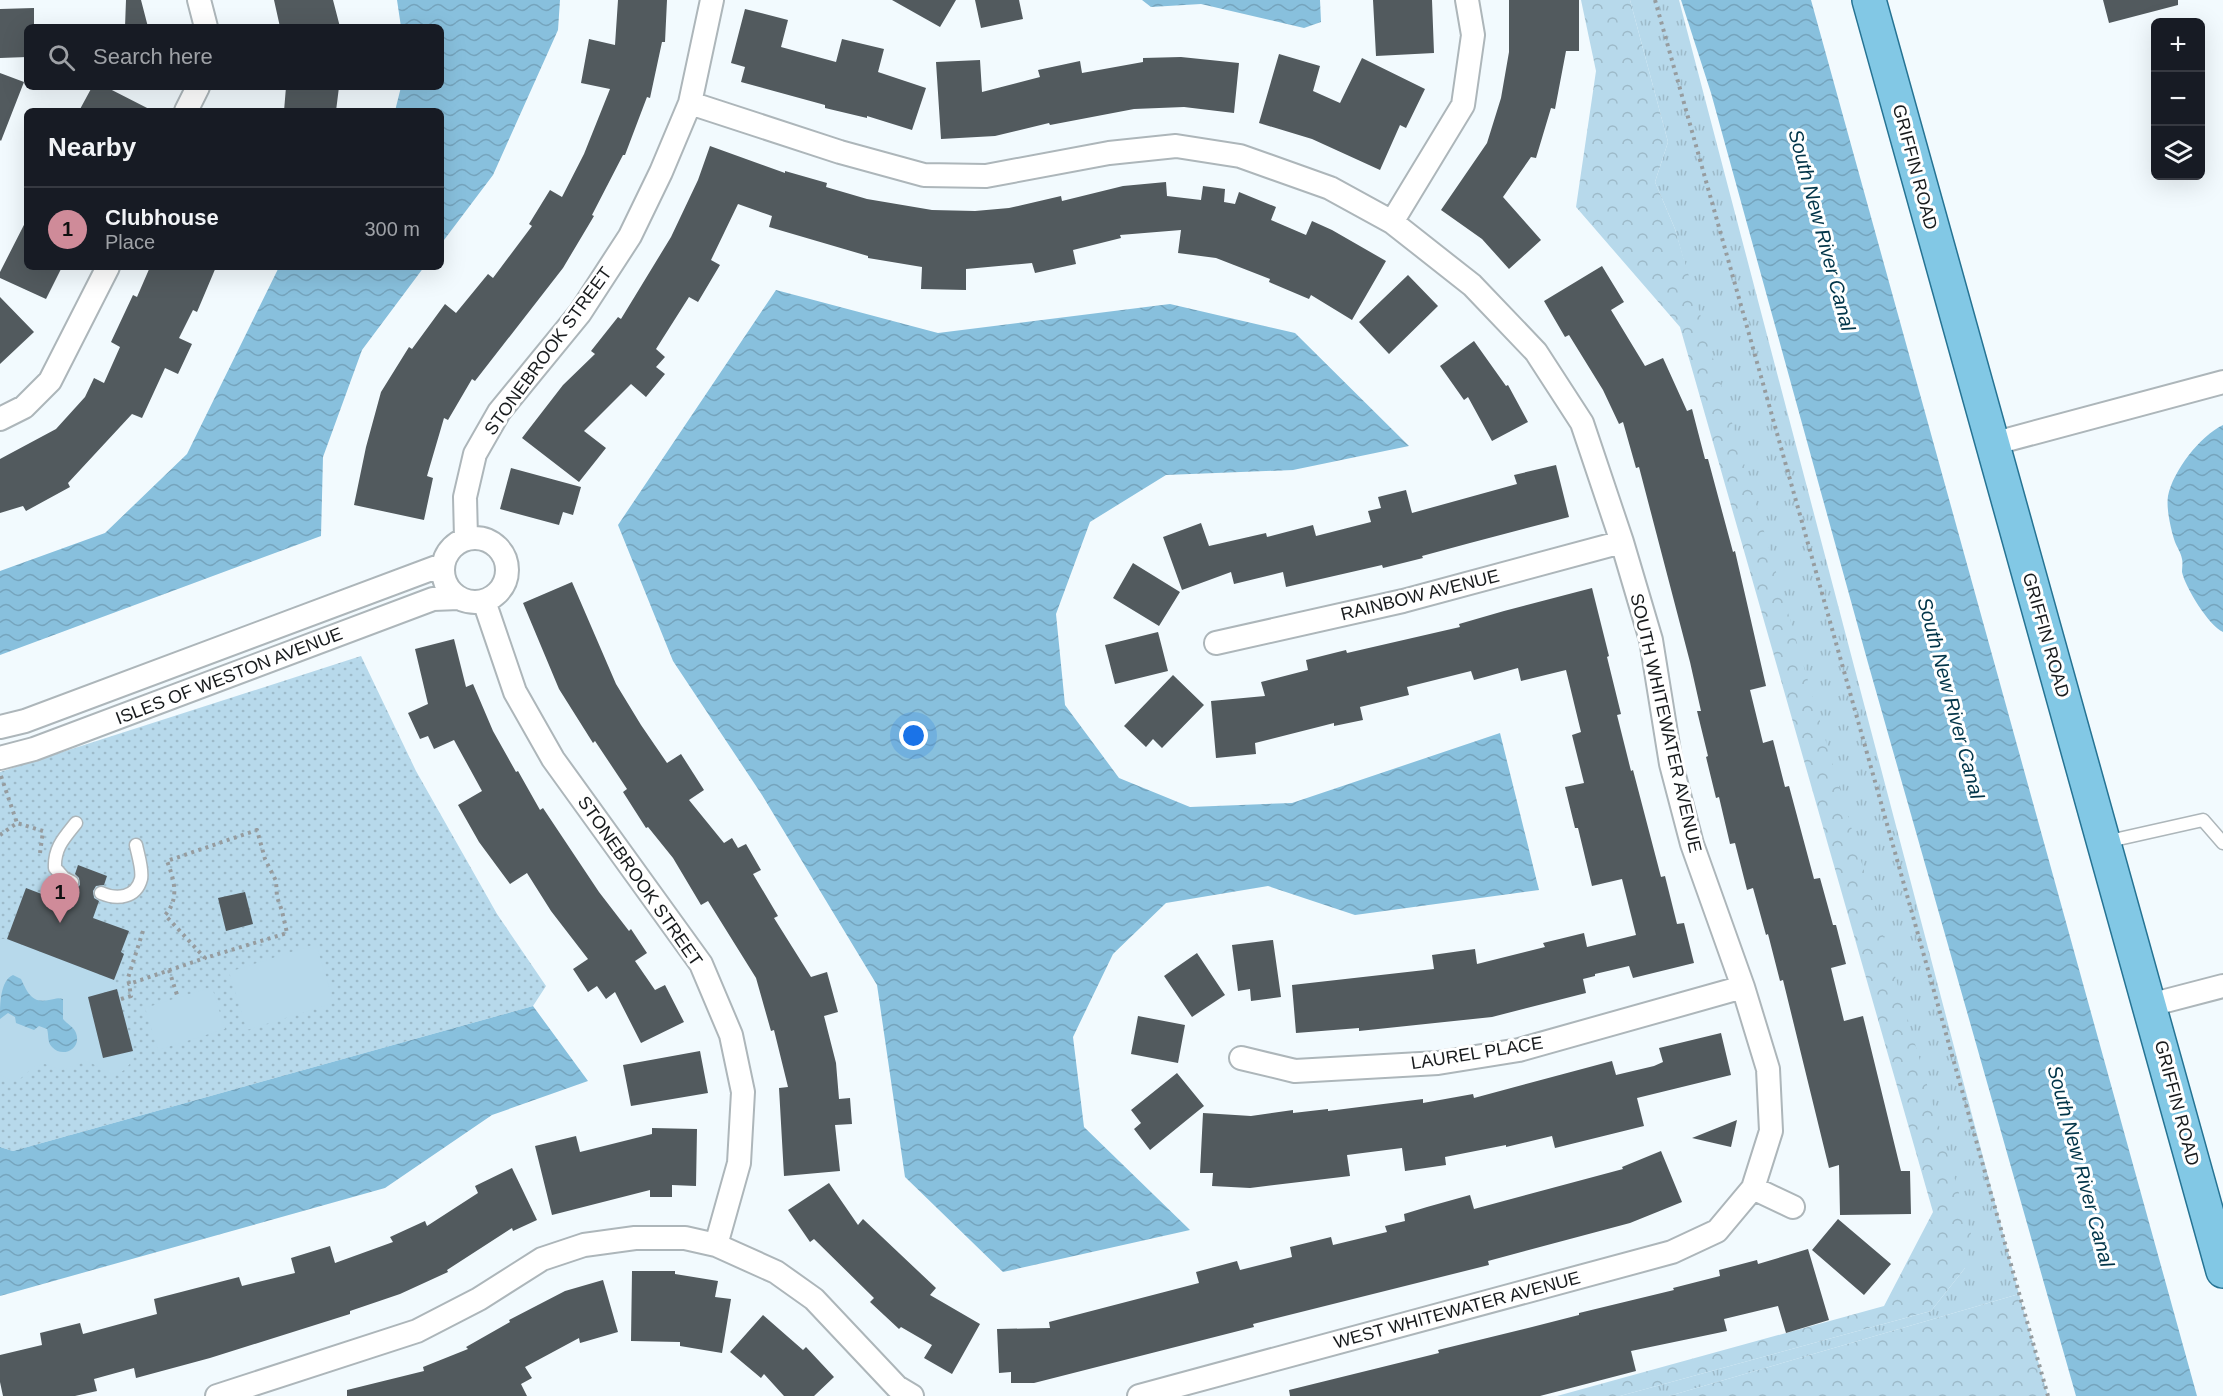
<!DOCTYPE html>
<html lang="en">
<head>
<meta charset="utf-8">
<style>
  :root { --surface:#171b24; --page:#242831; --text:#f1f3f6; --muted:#9ea1a6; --line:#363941; --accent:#cf8b99 }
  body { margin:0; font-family:Arial,sans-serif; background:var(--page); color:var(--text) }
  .controls { position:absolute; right:18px; top:18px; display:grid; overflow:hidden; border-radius:9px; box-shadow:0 6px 24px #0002 }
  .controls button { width:54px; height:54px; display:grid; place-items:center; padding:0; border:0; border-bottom:2px solid var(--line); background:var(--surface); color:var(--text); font:30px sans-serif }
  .you { position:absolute; left:914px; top:736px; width:21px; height:21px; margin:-15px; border:4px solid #fff; border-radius:50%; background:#1a73e8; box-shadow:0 0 0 9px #1a73e833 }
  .badge { display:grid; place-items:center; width:39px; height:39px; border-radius:50%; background:var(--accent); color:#111; font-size:20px; font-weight:700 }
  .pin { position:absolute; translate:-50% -50px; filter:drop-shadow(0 2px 3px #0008) }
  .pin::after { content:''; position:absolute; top:32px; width:21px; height:18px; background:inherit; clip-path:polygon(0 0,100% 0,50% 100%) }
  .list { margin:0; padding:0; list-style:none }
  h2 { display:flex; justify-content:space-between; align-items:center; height:78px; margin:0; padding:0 24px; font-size:26px }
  h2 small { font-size:20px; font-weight:400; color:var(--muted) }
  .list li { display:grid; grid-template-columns:39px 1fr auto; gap:18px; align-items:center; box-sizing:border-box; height:84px; padding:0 24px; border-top:2px solid var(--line) }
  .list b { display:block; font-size:22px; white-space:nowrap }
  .list p { margin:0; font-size:20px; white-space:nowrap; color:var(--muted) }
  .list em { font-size:20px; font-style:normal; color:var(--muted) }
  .icon { flex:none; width:33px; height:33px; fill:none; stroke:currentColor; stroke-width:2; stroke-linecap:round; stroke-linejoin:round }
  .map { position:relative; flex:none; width:2223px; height:1396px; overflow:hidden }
  .search { position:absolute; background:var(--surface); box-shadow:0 6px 24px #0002; left:24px; top:24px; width:420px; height:66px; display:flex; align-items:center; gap:15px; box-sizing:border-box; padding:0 21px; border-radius:9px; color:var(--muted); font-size:22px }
  .panel { position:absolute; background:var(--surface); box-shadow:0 6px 24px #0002; left:24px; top:108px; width:420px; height:162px; border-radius:9px }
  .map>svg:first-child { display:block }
</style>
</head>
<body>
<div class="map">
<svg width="2223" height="1396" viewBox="0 0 2223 1396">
  <defs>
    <pattern id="grass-tufts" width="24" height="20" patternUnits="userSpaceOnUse" patternTransform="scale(1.5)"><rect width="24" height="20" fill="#b7d9eb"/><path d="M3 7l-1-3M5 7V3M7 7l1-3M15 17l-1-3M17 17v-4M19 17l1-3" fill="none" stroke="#9dbac9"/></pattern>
    <pattern id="forest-crowns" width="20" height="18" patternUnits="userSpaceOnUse" patternTransform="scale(1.5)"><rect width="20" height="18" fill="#b7d9eb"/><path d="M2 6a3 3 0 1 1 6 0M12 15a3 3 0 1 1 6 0" fill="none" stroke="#9dbac9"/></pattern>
    <pattern id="park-dots" width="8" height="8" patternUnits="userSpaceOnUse" patternTransform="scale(1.5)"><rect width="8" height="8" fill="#b7d9eb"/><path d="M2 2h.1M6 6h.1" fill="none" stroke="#9dbac9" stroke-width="1.8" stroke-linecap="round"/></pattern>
    <pattern id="water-waves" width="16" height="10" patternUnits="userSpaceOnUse" patternTransform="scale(1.5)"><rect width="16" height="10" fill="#88c0dd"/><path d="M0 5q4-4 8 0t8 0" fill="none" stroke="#75a4bd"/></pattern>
  </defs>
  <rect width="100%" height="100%" fill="#f2fafe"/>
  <!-- grass -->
  <path fill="url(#grass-tufts)" d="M1630,0H1679L2019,1294L1669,1396H1620L1931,1311L1965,1268L1675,229L1655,182L1668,142Z"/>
  <!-- forest -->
  <path fill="url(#forest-crowns)" d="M1581,0H1630L1668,142L1655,182L1675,229L1971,1234L1965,1268L1931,1311L1620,1396H1557L1884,1306L1933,1212L1680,327L1576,207L1596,71Z
    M2019,1294L2048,1396H1669Z"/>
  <!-- park -->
  <path fill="url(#park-dots)" d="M361,656L416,771L497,914L546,986L533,1006L13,1151L0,1147V772Z"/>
  <!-- garden -->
  <path fill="#b7d9eb" d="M0,939H7L114,980L117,989L88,997L103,1058L130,1051L132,1061C114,1086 106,1069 87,1061L61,1070L45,1064L35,1066L21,1078L10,1080L0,1075Z
    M316,944L334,1003L247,1030L229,972Z
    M212,987L225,1029L158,1050L145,1008Z"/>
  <!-- water -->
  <path fill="url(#water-waves)" d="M397,0H560L558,30L493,175L441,244V111H395L401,87H441V27H401Z
    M1142,0H1320L1321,22L1304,28L1201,4L1151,7Z
    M1681,0H1811L2197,1396H2076L1868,663L1711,93Z
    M279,267H424L362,350L323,457L321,536L0,655V571L105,533L187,454Z
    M776,290L938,333L1170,304L1295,333L1409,446L1293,470L1166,475L1090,522L1056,614L1065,705L1119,778L1190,807L1292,803L1500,733L1539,890L1355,915L1268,886L1166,903L1113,954L1073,1037L1084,1127L1190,1230L1003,1272L905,1177L877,985L762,795L673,661L618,525Z
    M2223,425V632C2209,626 2185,587 2182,572C2182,568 2183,563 2182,559C2181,553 2177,547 2175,542C2171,530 2166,509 2168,496C2173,471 2200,436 2223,425Z
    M13,975L21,979C27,991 31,1004 49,1000C55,999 57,997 63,999V1019C67,1024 74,1027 76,1033C82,1048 63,1059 52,1047C47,1042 49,1035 47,1029L39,1026L34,1030L16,1023L15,1017L8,1013L0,1019C0,1006 0,980 13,975Z
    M533,1006L588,1081L492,1115L385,1188L0,1296V1147L13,1151Z"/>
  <!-- building -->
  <path fill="#525a5e" d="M126,0H141L148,27H125Z
    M274,0H333L340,27H280Z
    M618,0H667L665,42H662L650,98L647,97L625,155H623L592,215L594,216L563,268L475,381L472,379L448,420L444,418L427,476L433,478L424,520L354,505L366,447L381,392L409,347L412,349L445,304L456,313L488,274L493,278L532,226L529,224L550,190L562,197L584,154L610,89L581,83L589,39L615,45Z
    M892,0H956L940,27Z
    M975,0H1019L1023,19L981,28Z
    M1373,0H1432L1434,53L1376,56Z
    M1509,0H1579V51H1566L1555,109L1551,108L1536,158L1531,157L1503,197L1541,240L1509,269L1482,239L1441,210L1487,143L1501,98L1509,52Z
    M2103,0H2178V5L2109,23Z
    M34,8V27H27V57L0,58V9Z
    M745,9L788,20L781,47L836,62L842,39L884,49L878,72L926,88L912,130L867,116V118L825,108V105L741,82L745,67L731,63Z
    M1279,54L1320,66L1313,91L1340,103L1362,58L1425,89L1406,128L1400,125L1380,170L1312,139L1259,123Z
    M1181,57L1239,63L1234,113L1184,107L1134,109L1050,125L1049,123L995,136L941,139L936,62L980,60L982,92L1040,77L1038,70L1080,61L1082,73L1143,62V58Z
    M0,73L24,82L1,141L0,140Z
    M92,87H106L153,111H79Z
    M286,87H339L336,111H284Z
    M710,146L785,173V171L827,183L826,187L867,199L932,210L975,211L1009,208L1061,196L1062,201L1123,186L1166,182L1167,196L1201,200L1203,186L1225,189L1224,202L1235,204L1239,192L1276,207L1271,220L1306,235L1312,221L1332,230L1386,261L1352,320L1311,295L1309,299L1269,282L1270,279L1216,258L1178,253L1181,230L1120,235L1121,238L1073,250L1076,264L1035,273L1032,263L966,269V290L921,289L922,267L868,258V256L769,227L772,216L738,204L711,260L720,265L698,302L689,297L656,349L665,357L656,367L665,374L646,397L631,384L584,431L606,448L579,482L522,438L563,385L595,354L591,351L618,317L621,319L671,237L698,180Z
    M27,219V267H62L46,299L0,278V272Z
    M1602,266L1624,302L1611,310L1645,366L1663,358L1687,411L1692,409L1705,459H1708L1733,552L1735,551L1766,686L1750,690L1763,743L1773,740L1785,787L1789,786L1814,879L1820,878L1833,925H1836L1846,964L1831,968L1844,1021L1863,1016L1901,1171H1910L1911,1214L1840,1215L1839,1165L1829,1168L1783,980L1780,981L1768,934L1766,935L1753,888L1747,890L1735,843L1730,844L1719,797L1716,798L1706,757L1708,756L1697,711H1701L1690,662L1639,467L1636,468L1623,422L1619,424L1603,390L1569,335L1565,337L1544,301Z
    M150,267H216L197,312L193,310L179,338L192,344L178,374L165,368L142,418L132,414L68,483L70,487L26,511L23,506L0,513V459L56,429L85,397L94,378L104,383L120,347L111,342L133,295L137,297Z
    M1408,275L1438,306L1389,354L1359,322Z
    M0,297L34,332L0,364Z
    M1474,341L1506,386L1508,385L1528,422L1492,441L1468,397L1464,400L1440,366Z
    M1556,465L1569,517L1470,543L1422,556L1423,558L1383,568L1382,565L1286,587L1283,572L1234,584L1231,572L1182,590L1163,537L1201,523L1209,546L1266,533L1267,537L1313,525L1316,536L1371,522L1368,511L1381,508L1378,497L1406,490L1412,513L1517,484L1514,475Z
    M511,468L581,487L573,515L563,512L559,525L500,509Z
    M1133,563L1180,592L1159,626L1113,598Z
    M572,582L616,684L641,725L667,763L681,754L704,790L689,800L724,843L732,838L738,848L746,844L761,870L753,874L778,916L774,918L811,977L827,972L838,1012L824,1016L836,1063L839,1099L850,1098L852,1124L835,1125L840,1171L784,1176L779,1088L788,1087L774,1030L771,1031L756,978L708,901L701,905L673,858L648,827L646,828L623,792L627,789L595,741L593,743L559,689L523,603Z
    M1592,588L1609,656L1607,657L1621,714L1617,715L1631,771L1633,770L1661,877L1665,876L1677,924L1684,923L1694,963L1633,978L1629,966L1595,974V976L1583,979L1586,993L1492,1017L1359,1031V1028L1296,1033L1292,985L1434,969L1432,955L1475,949L1477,964L1545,947L1543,943L1584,933L1587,947L1636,935L1622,879L1592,886L1578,828H1575L1565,787L1584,783L1572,735L1581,732L1566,670L1521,681L1518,668L1474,680L1471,671L1407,687L1409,695L1360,707L1363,720L1334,726V723L1255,743L1256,754L1216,758L1211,701L1265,696L1261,682L1308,670L1306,660L1346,650L1347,653L1460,627L1459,624L1504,611Z
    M1158,632L1168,671L1115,684L1105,645Z
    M454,639L466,687L473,684L493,731L516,772L518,771L540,810L543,808L599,892L629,931L631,929L647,953L635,961L655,990L665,985L684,1022L641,1043L615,992L606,999L597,986L588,992L573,969L588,959L551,911L527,873L510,884L479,842L458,805L482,791L454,740L434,749L428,736L420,739L408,713L428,704L415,649Z
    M1173,675L1204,705L1162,748L1153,739L1146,747L1124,726Z
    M78,865L107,876L104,885L96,886L93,891L94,898L99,901L93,918L129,931L121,952L124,954L114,980L7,939L26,888L65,903L70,890L76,889L80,885L79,878L75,874Z
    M245,892L253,924L226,931L218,898Z
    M1273,940L1281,997L1251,1001L1250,989L1238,991L1232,945Z
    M1197,953L1225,995L1192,1017L1164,976Z
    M117,989L133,1051L103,1058L88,997Z
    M1138,1016L1185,1025L1178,1063L1131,1054Z
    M1721,1033L1731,1075L1637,1098L1644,1126L1555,1148L1552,1136L1506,1147V1145L1445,1157L1446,1165L1405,1171L1402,1148L1347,1155L1350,1176L1250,1188L1212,1186L1213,1173H1200L1203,1113L1251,1116L1293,1110V1113L1328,1109V1111L1423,1099V1103L1473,1094L1474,1098L1612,1061L1616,1075L1654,1066L1663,1062L1659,1048Z
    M700,1051L708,1093L631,1106L623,1065Z
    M1177,1073L1204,1106L1150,1150L1134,1129L1141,1123L1131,1110Z
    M1737,1120L1731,1147L1692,1138Z
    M652,1128L697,1129L696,1186L672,1185V1197H650V1190L552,1215L535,1146L576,1136L580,1152L652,1134Z
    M1661,1151L1682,1202L1630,1223L1488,1261L1489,1265L1253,1324L1254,1327L1034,1383H1011V1372L999,1373L997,1329L1050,1328L1049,1322L1199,1283L1196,1272L1237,1261L1240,1270L1292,1257L1290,1247L1331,1237L1333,1245L1387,1232L1385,1226L1405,1221L1404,1214L1427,1207L1470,1195L1474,1209L1623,1169L1622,1167Z
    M512,1168L537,1220L513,1231L512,1228L447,1270L448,1272L400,1294L350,1311V1314L210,1358L136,1378L134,1368L94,1379L97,1391L75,1396H3L0,1382V1355L42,1345L40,1333L80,1323L83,1334L157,1314L154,1299L239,1277L242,1286L295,1273L291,1258L330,1246L335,1263L393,1242L390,1237L425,1221L427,1226L478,1193L475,1186Z
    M829,1183L858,1225L863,1219L936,1288L930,1295L980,1324L952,1374L924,1358L932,1345L901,1327L899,1329L870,1302L874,1298L814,1239L810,1242L788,1210Z
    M1838,1219L1891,1264L1864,1295L1812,1250Z
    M1808,1249L1829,1320L1786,1333L1778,1306L1724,1319L1727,1331L1631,1351L1636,1371L1540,1396H1290L1289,1390L1439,1353L1438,1350L1532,1327L1579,1315V1313L1674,1290L1673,1288L1720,1276L1719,1270L1757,1260L1758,1264Z
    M632,1271H675V1274L718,1281L715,1297L731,1299L722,1353L680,1346V1342L631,1341Z
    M603,1280L618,1332L580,1343L579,1338L525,1367L532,1378L521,1384L527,1396H347V1390L424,1371L423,1367L468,1349L466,1347L510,1322L509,1320L565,1291Z
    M763,1315L803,1350L806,1347L834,1377L814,1396H784L764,1374L761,1378L730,1352Z"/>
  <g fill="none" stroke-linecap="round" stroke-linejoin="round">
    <defs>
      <path id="lane" d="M2105,842L2203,820L2223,843
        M72,882L64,878L55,868C54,848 64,838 76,823
        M101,893C117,900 136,898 141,879C143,870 138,855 136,845"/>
      <path id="street" d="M199,0L206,27
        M690,103L840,152L924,175L986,176L1109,153L1176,146L1240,156L1330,188L1392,222L1472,285L1536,352L1582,423L1622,542L1651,640L1671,764L1692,844L1743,987L1768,1069L1771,1131L1753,1188L1717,1231L1672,1252L1139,1396
        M186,111L198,87
        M1392,222L1463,105L1473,35L1467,0
        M0,419L24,407L50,381L108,267
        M1992,444L2223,382
        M443 570a32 32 0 1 1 64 0a32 32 0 1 1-64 0Z
        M466,538L465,497L475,454L499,412L580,313L630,236L661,172L690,103L712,0
        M484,601L515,692L553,759L701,964L731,1035L743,1092L739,1163L716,1245
        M1216,643L1403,601L1622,542
        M0,727L25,721L442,565
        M0,758L34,749L433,599L459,598
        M2150,1005L2223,986
        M1241,1058L1295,1071L1438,1063L1519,1050L1743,987
        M1753,1188L1793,1207
        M217,1396L417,1331L479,1299L542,1259L584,1245L635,1238H685L716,1245L776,1272L814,1299L897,1387L912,1396"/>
      <path id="primary" d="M1869,0L2223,1271"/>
    </defs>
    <!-- lane casing -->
    <use href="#lane" stroke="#adb6ba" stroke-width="15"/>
    <!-- street casing -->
    <use href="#street" stroke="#adb6ba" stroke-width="26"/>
    <!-- primary casing -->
    <use href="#primary" stroke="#267393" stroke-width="36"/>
    <!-- path -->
    <path stroke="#969c9f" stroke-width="4" stroke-dasharray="3 4.5" stroke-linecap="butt" d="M1655,0L2048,1396
      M1,776L17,823
      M0,835L17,823L43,831L40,853
      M143,931L128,978L129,984L205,958L165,915C180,899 174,879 167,861L257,830L265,859L276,881L277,897L282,911L287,933L205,958
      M169,970L178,998
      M121,999L131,996L129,984"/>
    <!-- lane -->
    <use href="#lane" stroke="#fff" stroke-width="12"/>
    <!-- street -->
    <use href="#street" stroke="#fff" stroke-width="22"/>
    <!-- primary -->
    <use href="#primary" stroke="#82c8e5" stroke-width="33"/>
  </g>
  <g text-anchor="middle" stroke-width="6" stroke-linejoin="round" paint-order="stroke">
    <!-- street labels -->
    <g font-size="18" fill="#181b1d" stroke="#fff">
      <text transform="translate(1915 167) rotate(75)" y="6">GRIFFIN ROAD</text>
      <text transform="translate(548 351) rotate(-54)" y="6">STONEBROOK STREET</text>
      <text transform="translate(1420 595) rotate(-14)" y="6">RAINBOW AVENUE</text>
      <text transform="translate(2046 635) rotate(74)" y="6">GRIFFIN ROAD</text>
      <text transform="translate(229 676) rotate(-21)" y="6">ISLES OF WESTON AVENUE</text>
      <text transform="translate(1666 723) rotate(77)" y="6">SOUTH WHITEWATER AVENUE</text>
      <text transform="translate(640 881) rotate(55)" y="6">STONEBROOK STREET</text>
      <text transform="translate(1477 1053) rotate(-9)" y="6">LAUREL PLACE</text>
      <text transform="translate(2177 1103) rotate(75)" y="6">GRIFFIN ROAD</text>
      <text transform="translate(1457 1310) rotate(-15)" y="6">WEST WHITEWATER AVENUE</text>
    </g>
    <!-- water labels -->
    <g font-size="20" font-style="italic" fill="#023549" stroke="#fff">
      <text transform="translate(1822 230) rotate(75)" y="7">South New River Canal</text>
      <text transform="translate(1951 698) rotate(75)" y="7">South New River Canal</text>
      <text transform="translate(2081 1166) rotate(75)" y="7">South New River Canal</text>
    </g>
  </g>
</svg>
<div class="controls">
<button>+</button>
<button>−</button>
<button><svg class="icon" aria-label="layers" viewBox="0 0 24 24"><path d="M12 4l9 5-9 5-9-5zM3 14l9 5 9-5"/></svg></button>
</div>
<div class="you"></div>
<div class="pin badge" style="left:60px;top:923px">1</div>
<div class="search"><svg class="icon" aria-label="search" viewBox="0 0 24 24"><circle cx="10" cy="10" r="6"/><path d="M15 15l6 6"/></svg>Search here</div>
<section class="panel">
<h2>Nearby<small></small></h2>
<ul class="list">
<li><span class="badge">1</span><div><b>Clubhouse</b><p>Place</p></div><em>300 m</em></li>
</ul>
</section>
</div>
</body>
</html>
